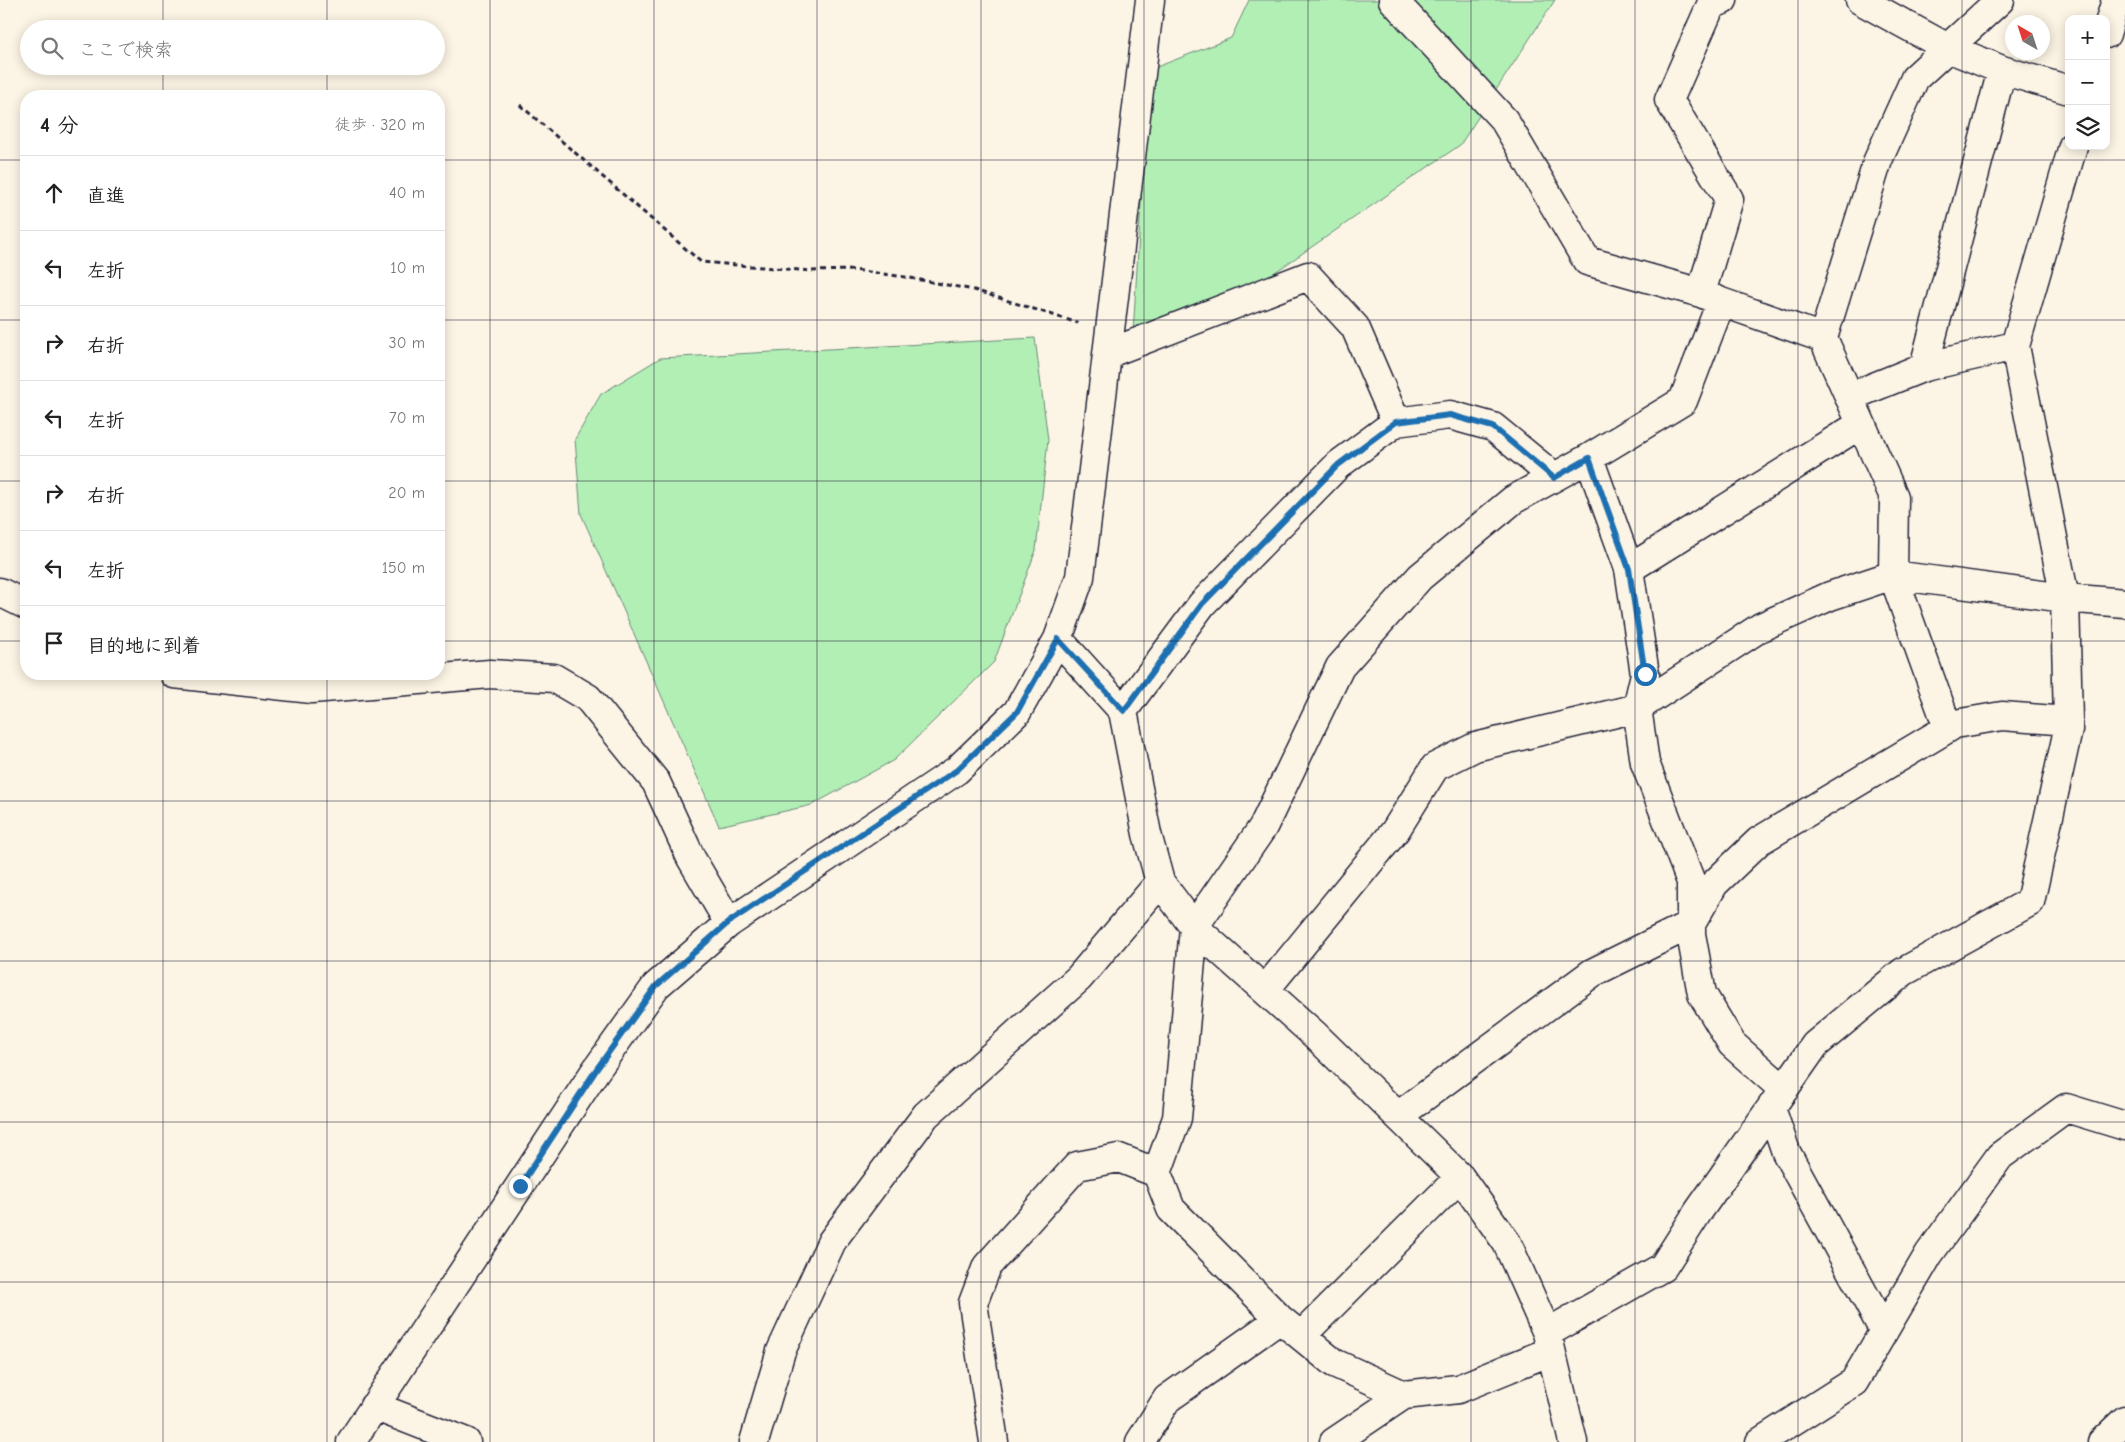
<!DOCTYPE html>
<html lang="ja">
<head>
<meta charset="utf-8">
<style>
  :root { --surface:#fff; --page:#f6f6f6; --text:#222; --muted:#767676; --line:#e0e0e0 }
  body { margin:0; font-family:"Comic Neue","Klee One",sans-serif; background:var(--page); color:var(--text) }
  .controls { position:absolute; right:15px; top:15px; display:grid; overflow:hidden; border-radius:10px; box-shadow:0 2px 12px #0003 }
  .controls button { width:45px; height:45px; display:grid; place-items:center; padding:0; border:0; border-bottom:1px solid var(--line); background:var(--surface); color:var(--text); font:25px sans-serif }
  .compass { position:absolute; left:2005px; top:15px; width:45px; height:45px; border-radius:50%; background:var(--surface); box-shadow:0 2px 12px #0003; rotate:321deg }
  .stop { position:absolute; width:15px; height:15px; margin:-11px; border:4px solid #1f6fb2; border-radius:50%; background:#fff }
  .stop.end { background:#1f6fb2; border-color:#fff; box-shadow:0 1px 5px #0008 }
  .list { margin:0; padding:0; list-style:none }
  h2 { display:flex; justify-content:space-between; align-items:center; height:65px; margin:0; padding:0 20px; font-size:21px }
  h2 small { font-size:16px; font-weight:400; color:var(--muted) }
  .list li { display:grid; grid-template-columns:32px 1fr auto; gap:15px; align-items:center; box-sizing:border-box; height:75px; padding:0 20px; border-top:1px solid var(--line) }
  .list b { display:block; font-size:19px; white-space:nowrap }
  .list em { font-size:16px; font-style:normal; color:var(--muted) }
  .icon { flex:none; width:28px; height:28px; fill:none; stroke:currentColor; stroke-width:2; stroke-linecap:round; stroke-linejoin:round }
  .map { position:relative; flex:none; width:2125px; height:1442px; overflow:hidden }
  .search { position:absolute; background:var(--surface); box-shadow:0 2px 12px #0003; left:20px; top:20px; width:425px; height:55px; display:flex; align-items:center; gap:12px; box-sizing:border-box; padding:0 18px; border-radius:28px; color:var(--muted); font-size:19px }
  .panel { position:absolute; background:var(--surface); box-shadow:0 2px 12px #0003; left:20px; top:90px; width:425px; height:590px; border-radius:20px }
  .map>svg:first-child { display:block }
</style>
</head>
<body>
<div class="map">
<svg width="2125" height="1442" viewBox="0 0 2125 1442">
  <rect width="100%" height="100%" fill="#fcf5e5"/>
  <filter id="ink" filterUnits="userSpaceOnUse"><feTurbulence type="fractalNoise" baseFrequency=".02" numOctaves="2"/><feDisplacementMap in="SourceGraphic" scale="10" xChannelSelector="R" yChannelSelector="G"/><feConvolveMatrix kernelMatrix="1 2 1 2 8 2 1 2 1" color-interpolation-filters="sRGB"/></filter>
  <g filter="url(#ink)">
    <!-- green -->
    <path fill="#b2efb5" stroke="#6a8878" d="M1249,0H1555L1460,145L1233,301L1133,334L1149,70L1231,38Z
      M1035,338L1048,440L1036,550L994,662L894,760L812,805L719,826L581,514L575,439L601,394L660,358Z"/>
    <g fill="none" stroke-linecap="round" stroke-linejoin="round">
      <defs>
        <path id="minor" d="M1393,0L1504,120L1587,261L1701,293
          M1860,0L1948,48L2002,70L2069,90
          M2106,34L2116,0
          M1717,300L1701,293L1729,199L1669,100L1711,5L1723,0
          M1107,354L1308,276L1355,327L1396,422
          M1924,367L2002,70
          M1849,397L1924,367L2015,346
          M1589,458L1629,569L1645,674L1637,708L1645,763L1691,882V934L1702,994L1732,1044L1784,1090
          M1629,569L1861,424
          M0,592L26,605
          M1058,639L1123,711L1147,834L1160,882L1194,927L1315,1035L1460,1177L1507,1243L1547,1333L1573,1442
          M174,674L312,689L490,674L554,678L588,698L656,782L691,858L729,923
          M1123,711L1202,604L1338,465L1396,422L1450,415L1493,427L1554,477
          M1948,728L1893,575L1894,497L1823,338L1878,160L1915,78L2000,0
          M1265,990L1395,831L1435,767L1475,747L1637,708L1761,627L1830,596L1893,575L2065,598L2125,603
          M1771,1108L1786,1152L1884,1331
          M1398,1116L1592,973L1691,924L1714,884L1759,841L1955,724L2002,716L2068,721
          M1547,1333L1663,1267L1698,1212L1815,1045L1903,972L2030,902L2068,730V721L2065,598L2015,346L2073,146
          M1301,1336L1460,1177
          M1404,1395L1334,1363L1280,1319L1171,1209L1157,1173L1177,1118L1194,927L1263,827L1340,667L1420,577L1513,500L1589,458L1683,401L1721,302L1823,338
          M374,1406L466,1442
          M351,1442L596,1070L656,986L729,923L957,770L1017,712L1058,639L1080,577L1150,0
          M754,1442L781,1351L832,1241L926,1115L1079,978L1160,882
          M994,1442L973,1303L987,1266L1077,1166L1119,1158L1157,1173
          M1140,1442L1167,1399L1280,1319
          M1334,1442L1404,1395L1458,1389L1551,1351
          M1760,1442L1854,1382L1929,1254L2000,1156L2066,1108L2125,1126"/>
        <path id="major" d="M2102,1442L2125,1420"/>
      </defs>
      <!-- minor casing -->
      <use href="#minor" stroke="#22223b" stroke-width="31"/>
      <!-- major casing -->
      <use href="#major" stroke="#22223b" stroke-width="31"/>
      <!-- path -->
      <path stroke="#22223b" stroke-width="3" stroke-dasharray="5 4" stroke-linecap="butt" d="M520,105L701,262L811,271L854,270L905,277L974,290L1078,323"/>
      <!-- minor -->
      <use href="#minor" stroke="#fcf5e5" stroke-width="28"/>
      <!-- major -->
      <use href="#major" stroke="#fcf5e5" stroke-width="28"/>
    </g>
  </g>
  <g fill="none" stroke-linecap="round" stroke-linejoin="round" filter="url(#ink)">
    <!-- route -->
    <path stroke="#1f6fb2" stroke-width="6" d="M520,1186L596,1070L656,986L729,922L957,770L1017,712L1058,639L1124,711L1202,604L1338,465L1396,422L1450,415L1493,427L1554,478L1589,458L1629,569L1645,674"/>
  </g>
  <!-- grid -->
  <path fill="none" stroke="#22223b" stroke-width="1" stroke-opacity="0.55" d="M163,0V29M327,0V29M490,0V1442M654,0V1442M817,0V1442M981,0V1442M1144,0V1442M1308,0V1442M1471,0V1442M1635,0V1442M1798,0V1442M1962,0V1442M163,66V96M327,66V96M0,160H26M439,160H2125M0,320H26M439,320H2125M0,481H26M439,481H2125M0,641H26M439,641H2125M163,674V1442M327,674V1442M0,801H2125M0,961H2125M0,1122H2125M0,1282H2125"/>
</svg>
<div class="controls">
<button>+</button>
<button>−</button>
<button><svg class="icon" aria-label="layers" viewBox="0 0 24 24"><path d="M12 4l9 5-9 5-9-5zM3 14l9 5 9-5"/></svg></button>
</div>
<svg class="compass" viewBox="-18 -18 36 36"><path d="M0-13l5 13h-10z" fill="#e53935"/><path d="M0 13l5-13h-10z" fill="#767676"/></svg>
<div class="stop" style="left:1645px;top:674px"></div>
<div class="stop end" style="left:520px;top:1186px"></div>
<div class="search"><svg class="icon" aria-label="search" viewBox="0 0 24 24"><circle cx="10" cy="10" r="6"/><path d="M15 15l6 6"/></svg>ここで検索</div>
<section class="panel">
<h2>4 分<small>徒歩 · 320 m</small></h2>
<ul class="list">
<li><svg class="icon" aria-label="ahead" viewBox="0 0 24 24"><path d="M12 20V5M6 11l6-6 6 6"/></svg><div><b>直進</b></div><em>40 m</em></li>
<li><svg class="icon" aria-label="left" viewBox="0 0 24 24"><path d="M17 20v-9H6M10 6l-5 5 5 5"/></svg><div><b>左折</b></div><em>10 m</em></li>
<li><svg class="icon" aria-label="right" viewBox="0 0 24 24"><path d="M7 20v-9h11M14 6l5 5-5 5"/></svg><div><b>右折</b></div><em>30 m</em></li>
<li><svg class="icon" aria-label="left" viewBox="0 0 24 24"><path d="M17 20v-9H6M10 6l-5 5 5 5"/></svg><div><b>左折</b></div><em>70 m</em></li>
<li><svg class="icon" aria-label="right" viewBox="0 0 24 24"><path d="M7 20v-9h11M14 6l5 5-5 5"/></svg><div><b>右折</b></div><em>20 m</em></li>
<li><svg class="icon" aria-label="left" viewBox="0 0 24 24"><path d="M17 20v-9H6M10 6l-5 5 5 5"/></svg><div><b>左折</b></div><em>150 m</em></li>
<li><svg class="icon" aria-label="arrive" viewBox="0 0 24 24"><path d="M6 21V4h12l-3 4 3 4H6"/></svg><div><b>目的地に到着</b></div></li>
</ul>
</section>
</div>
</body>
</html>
